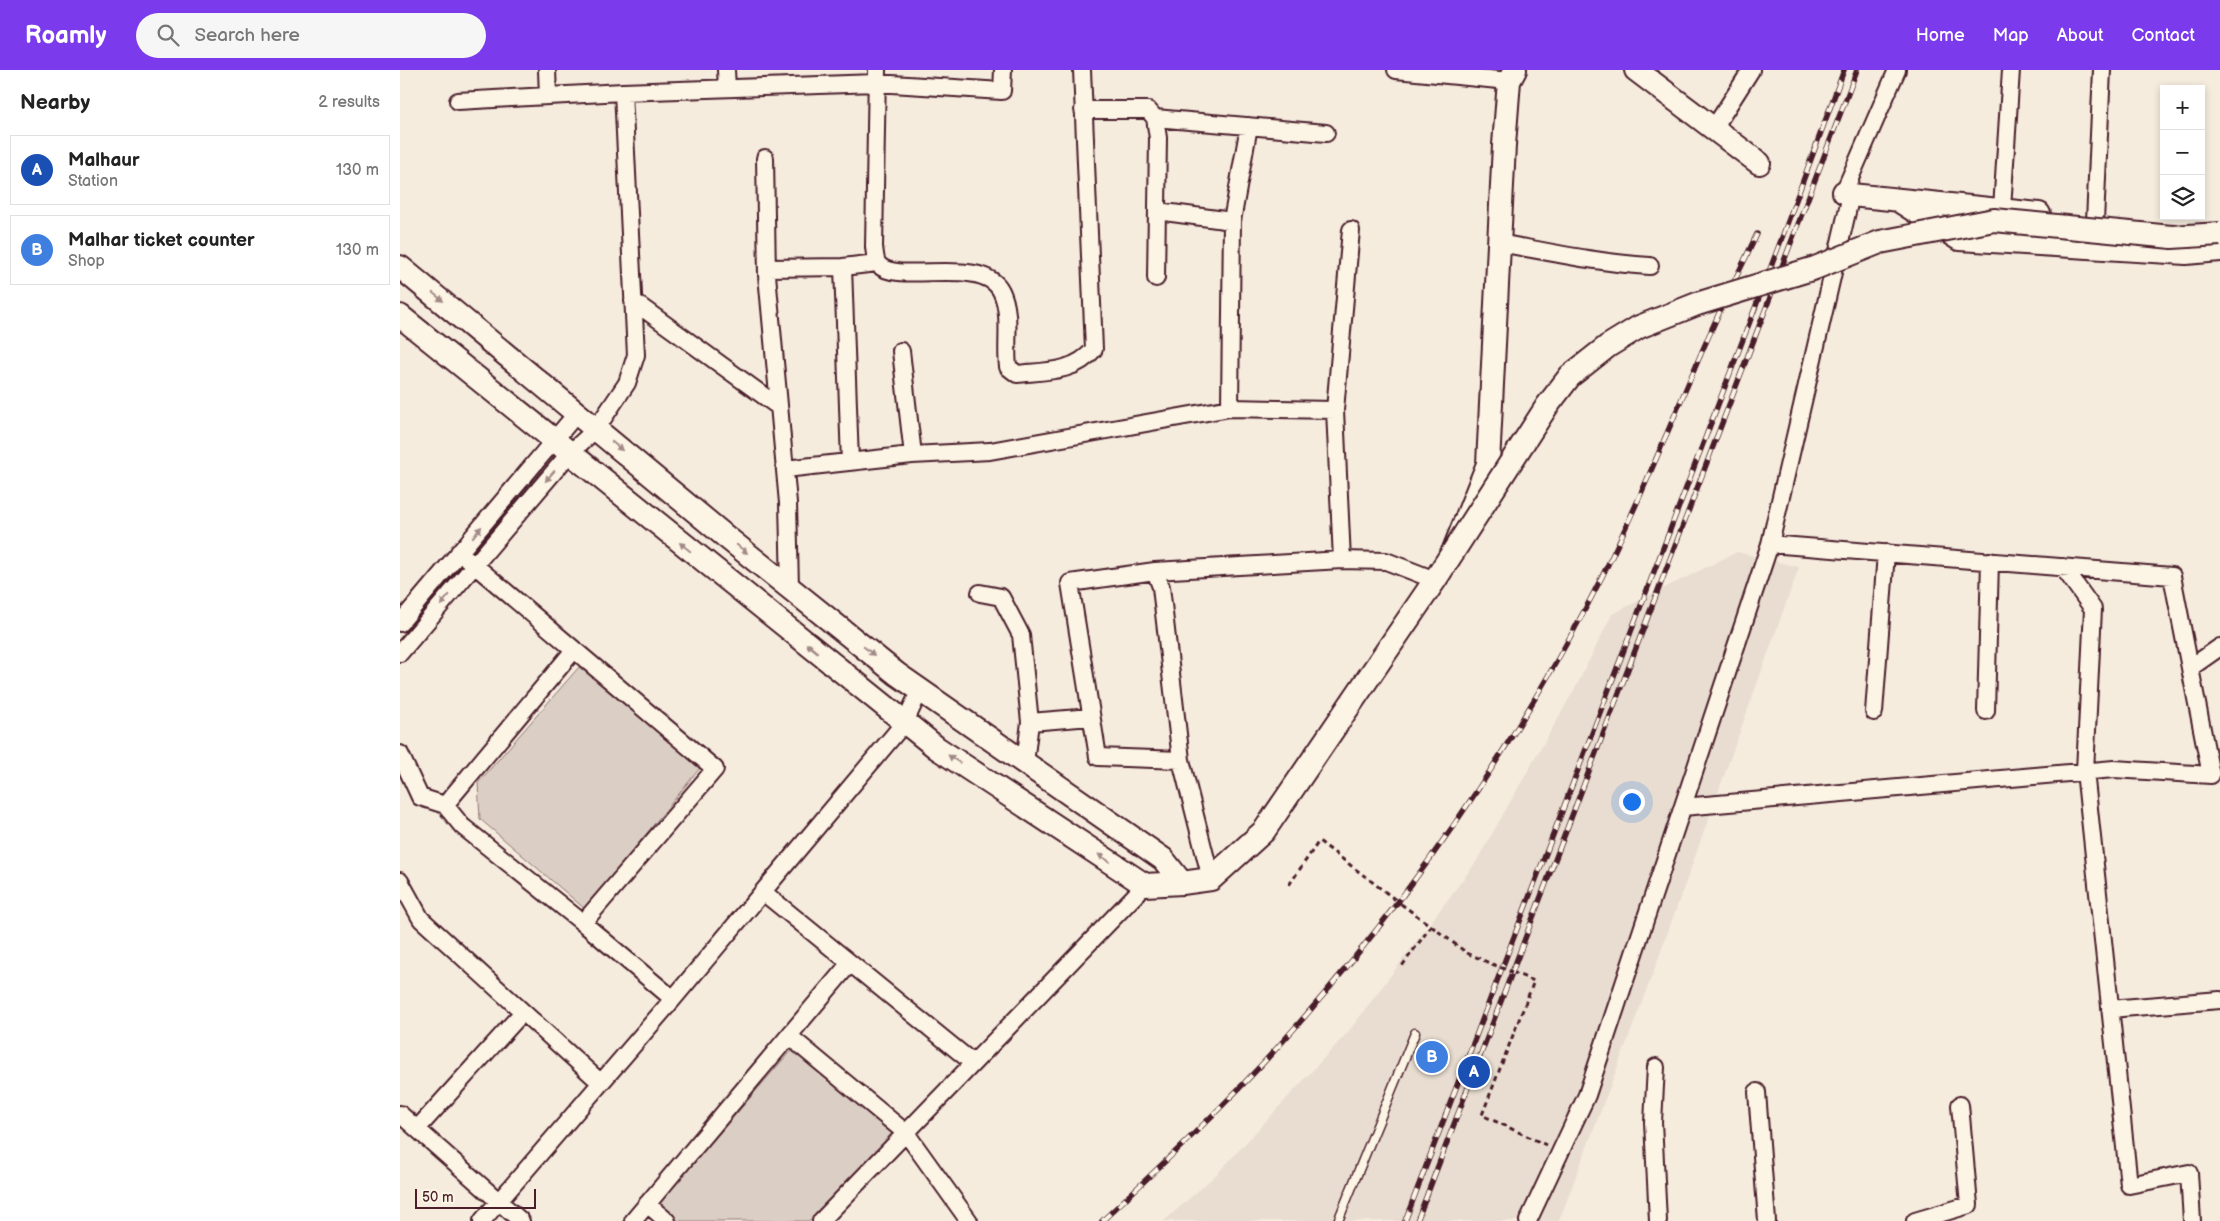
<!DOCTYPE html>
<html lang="en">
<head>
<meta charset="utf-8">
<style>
  :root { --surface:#fff; --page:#f6f6f6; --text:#222; --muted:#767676; --line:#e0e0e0; --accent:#7c3aed }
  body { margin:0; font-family:"Balsamiq Sans",sans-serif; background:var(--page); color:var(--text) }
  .controls { position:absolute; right:15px; top:15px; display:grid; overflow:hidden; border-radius:0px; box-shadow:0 2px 8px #0003 }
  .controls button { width:45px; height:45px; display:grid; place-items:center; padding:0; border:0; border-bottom:1px solid var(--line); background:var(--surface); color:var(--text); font:25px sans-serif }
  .scale { position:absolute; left:15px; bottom:12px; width:121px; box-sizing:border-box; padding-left:5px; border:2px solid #4a1f2b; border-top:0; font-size:14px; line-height:18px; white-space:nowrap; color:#4a1f2b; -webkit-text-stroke:4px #fcf5e5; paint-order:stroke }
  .you { position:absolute; left:1231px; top:731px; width:18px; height:18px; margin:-12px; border:4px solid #fff; border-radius:50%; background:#1a73e8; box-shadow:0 0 0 8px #1a73e833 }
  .badge { display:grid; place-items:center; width:32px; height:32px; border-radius:50%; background:var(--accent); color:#fff; font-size:16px; font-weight:700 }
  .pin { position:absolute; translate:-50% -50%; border:2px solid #fff; box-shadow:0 1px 5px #0006 }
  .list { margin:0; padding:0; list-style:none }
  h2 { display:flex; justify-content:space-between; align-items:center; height:65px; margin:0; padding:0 20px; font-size:21px }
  h2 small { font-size:16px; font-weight:400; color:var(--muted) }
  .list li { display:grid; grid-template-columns:32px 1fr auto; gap:15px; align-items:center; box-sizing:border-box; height:70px; margin:0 10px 10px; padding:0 10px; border:1px solid var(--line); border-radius:0px }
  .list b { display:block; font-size:19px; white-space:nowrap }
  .list p { margin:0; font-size:16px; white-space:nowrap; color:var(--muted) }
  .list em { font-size:16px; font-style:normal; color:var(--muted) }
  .icon { flex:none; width:28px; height:28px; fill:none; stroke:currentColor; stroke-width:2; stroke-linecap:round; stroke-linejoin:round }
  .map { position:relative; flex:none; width:1820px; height:1151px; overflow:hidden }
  header { display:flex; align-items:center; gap:30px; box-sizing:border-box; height:70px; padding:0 25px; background:var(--accent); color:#fff }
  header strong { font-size:24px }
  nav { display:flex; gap:28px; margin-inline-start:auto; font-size:18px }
  .search { width:350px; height:45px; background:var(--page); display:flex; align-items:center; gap:12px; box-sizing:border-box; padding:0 18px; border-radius:28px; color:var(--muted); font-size:19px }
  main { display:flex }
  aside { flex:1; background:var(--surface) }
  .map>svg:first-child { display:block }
</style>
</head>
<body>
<header>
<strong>Roamly</strong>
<div class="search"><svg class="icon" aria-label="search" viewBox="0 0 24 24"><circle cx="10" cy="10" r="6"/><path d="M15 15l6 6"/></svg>Search here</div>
<nav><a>Home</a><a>Map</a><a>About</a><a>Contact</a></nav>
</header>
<main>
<aside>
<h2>Nearby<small>2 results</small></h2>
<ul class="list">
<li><span class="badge" style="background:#1a4fb4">A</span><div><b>Malhaur</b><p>Station</p></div><em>130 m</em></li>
<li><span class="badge" style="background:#3f7fe0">B</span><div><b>Malhar ticket counter</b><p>Shop</p></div><em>130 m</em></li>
</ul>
</aside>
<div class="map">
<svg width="1820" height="1151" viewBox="0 0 1820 1151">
  <rect width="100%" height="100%" fill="#f5ecde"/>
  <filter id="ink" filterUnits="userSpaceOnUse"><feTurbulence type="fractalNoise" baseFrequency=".02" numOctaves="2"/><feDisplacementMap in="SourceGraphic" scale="10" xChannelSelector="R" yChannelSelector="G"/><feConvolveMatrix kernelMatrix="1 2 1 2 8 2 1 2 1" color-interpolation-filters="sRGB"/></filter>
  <g filter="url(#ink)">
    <!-- built -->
    <path fill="#e8ddd0" d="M1337,482L1399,497L1256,895L1159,1151H764L817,1104L949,961L1076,792L1178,613L1212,544Z"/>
    <!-- green -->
    <path fill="#dbcec4" stroke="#927678" d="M179,597L300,698L185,839L80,749L78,713Z
      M393,978L495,1063L410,1151H279L259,1133Z"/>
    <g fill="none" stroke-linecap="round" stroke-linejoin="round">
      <defs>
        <path id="lane" d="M938,1151L1015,963"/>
        <path id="street" d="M326,0L327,18
          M477,0L474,177C475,183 475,191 479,195C497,215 584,185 601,221C612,243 605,273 608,297L617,304C645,301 675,303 694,279L682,0
          M996,0L1109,11
          M148,26L223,22
          M58,31L148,26L147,0
          M683,40H748L755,48L758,68L756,208
          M755,48L926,63
          M1314,58L1351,0
          M365,88L367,205L388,433L390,518
          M1444,122L1497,0
          M1602,139L1611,0
          M757,141L832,151
          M1695,151L1702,0
          M1099,173C1149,182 1199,193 1250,196
          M367,198L443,197
          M233,231L379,337
          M501,281L513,385
          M830,338L832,151L849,56
          M450,392L443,197L477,193
          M385,399L512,385L590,381L830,338L935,340
          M59,482L315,699L183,853
          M942,490L935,340L951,160
          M1663,497L1693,539L1685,701L1729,1115L1789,1103L1792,1151
          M755,501L761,517L781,690L811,809
          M580,523L601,527L621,565L630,652L625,693
          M0,553L177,343
          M0,583L169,384L196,359L227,313L236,285L223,22L476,13L602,21L603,0
          M1790,598L1820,577
          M1586,641L1590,491
          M1474,642L1486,483
          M630,652L691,647
          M0,684L20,727L45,735L62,756L183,853L273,929
          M781,690L698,687L670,513L755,501L942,490L986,491L1035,510
          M45,735L174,580
          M1283,737L1714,699L1811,705L1772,506L1370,474
          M0,811L21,849L201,1013
          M363,822L573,993
          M1710,939L1820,930
          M389,966L506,1063L569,1151
          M1256,997L1253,1052L1258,1151
          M1357,1022L1367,1151
          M0,1044L17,1059L123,942
          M17,1059L121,1151
          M247,1134L267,1151
          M82,1151L273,929L505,652L520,620
          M233,1151L450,893
          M421,1151L745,815
          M1128,1151L1187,1025L1370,474L1451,125
          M1515,1151L1569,1135L1560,1035"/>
        <path id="secondary" d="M1236,0L1359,93
          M1444,122L1451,125L1639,144
          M1501,132L1559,169L1786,183L1820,180
          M0,197L325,466L497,604L763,789L782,813
          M0,246L537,678L745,815L782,813L811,809L864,761L1035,510L1053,482L1088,394L1104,75L1109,11L1115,0"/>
      </defs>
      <!-- lane casing -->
      <use href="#lane" stroke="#4a1f2b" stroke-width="11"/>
      <!-- street casing -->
      <use href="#street" stroke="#4a1f2b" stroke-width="20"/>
      <!-- secondary casing -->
      <use href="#secondary" stroke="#4a1f2b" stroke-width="26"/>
      <!-- path -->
      <path stroke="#4a1f2b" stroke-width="3" stroke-dasharray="5 4" stroke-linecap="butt" d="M889,815L919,771L984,821
        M1001,834L1031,856L1002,896
        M1031,856L1067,883L1092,894
        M1112,902L1134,911L1082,1045L1146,1075"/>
      <!-- lane -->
      <use href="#lane" stroke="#fcf5e5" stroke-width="8"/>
      <!-- street -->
      <use href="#street" stroke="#fcf5e5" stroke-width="16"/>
      <!-- secondary -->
      <use href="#secondary" stroke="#fcf5e5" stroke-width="22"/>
      <defs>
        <path id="rail" d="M702,1151C765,1092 828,1033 885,969C1004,836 1107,688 1190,530C1236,443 1271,351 1311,261C1325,229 1342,196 1357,164
          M1005,1151L1380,173L1444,0
          M1017,1151L1457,0"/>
      </defs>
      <!-- rail casing -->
      <use href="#rail" stroke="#4a1f2b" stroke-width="5.5"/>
      <!-- rail -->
      <use href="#rail" stroke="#fcf5e5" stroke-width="4" stroke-dasharray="11" stroke-linecap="butt"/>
      <defs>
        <path id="secondary-bridge" d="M1053,482L1147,336L1170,306L1208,276L1239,257L1297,234L1415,198L1480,172L1594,150L1772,167L1820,164"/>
      </defs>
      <!-- secondary-bridge casing -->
      <use href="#secondary-bridge" stroke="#4a1f2b" stroke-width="26" stroke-linecap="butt"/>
      <!-- path-bridge -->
      <path stroke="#4a1f2b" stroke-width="3" stroke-dasharray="5 4" stroke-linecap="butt" d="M984,821L1001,834
        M1092,894L1112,902"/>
      <!-- secondary-bridge -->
      <use href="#secondary-bridge" stroke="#fcf5e5" stroke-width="22"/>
    </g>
    <!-- one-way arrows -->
    <defs><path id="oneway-solid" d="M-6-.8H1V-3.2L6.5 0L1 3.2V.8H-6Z" transform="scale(1.25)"/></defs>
    <g fill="#a38a88">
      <use href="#oneway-solid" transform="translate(38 227) rotate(39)"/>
      <use href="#oneway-solid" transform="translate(217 376) rotate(40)"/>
      <use href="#oneway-solid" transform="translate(150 406) rotate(131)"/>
      <use href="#oneway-solid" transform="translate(77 462) rotate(-50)"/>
      <use href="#oneway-solid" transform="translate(285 477) rotate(-141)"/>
      <use href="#oneway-solid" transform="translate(342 479) rotate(39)"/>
      <use href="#oneway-solid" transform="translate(45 530) rotate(130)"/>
      <use href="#oneway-solid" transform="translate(412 578) rotate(-141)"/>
      <use href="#oneway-solid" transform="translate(469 581) rotate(39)"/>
      <use href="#oneway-solid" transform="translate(554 689) rotate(-147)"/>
      <use href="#oneway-solid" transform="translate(704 788) rotate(-147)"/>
    </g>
  </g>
</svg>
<div class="controls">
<button>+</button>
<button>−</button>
<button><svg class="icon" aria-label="layers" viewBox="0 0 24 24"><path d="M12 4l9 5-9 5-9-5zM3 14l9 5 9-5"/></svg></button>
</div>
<div class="scale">50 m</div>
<div class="you"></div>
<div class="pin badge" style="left:1074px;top:1002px;background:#1a4fb4">A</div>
<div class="pin badge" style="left:1032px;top:987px;background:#3f7fe0">B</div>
</div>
</main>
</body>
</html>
